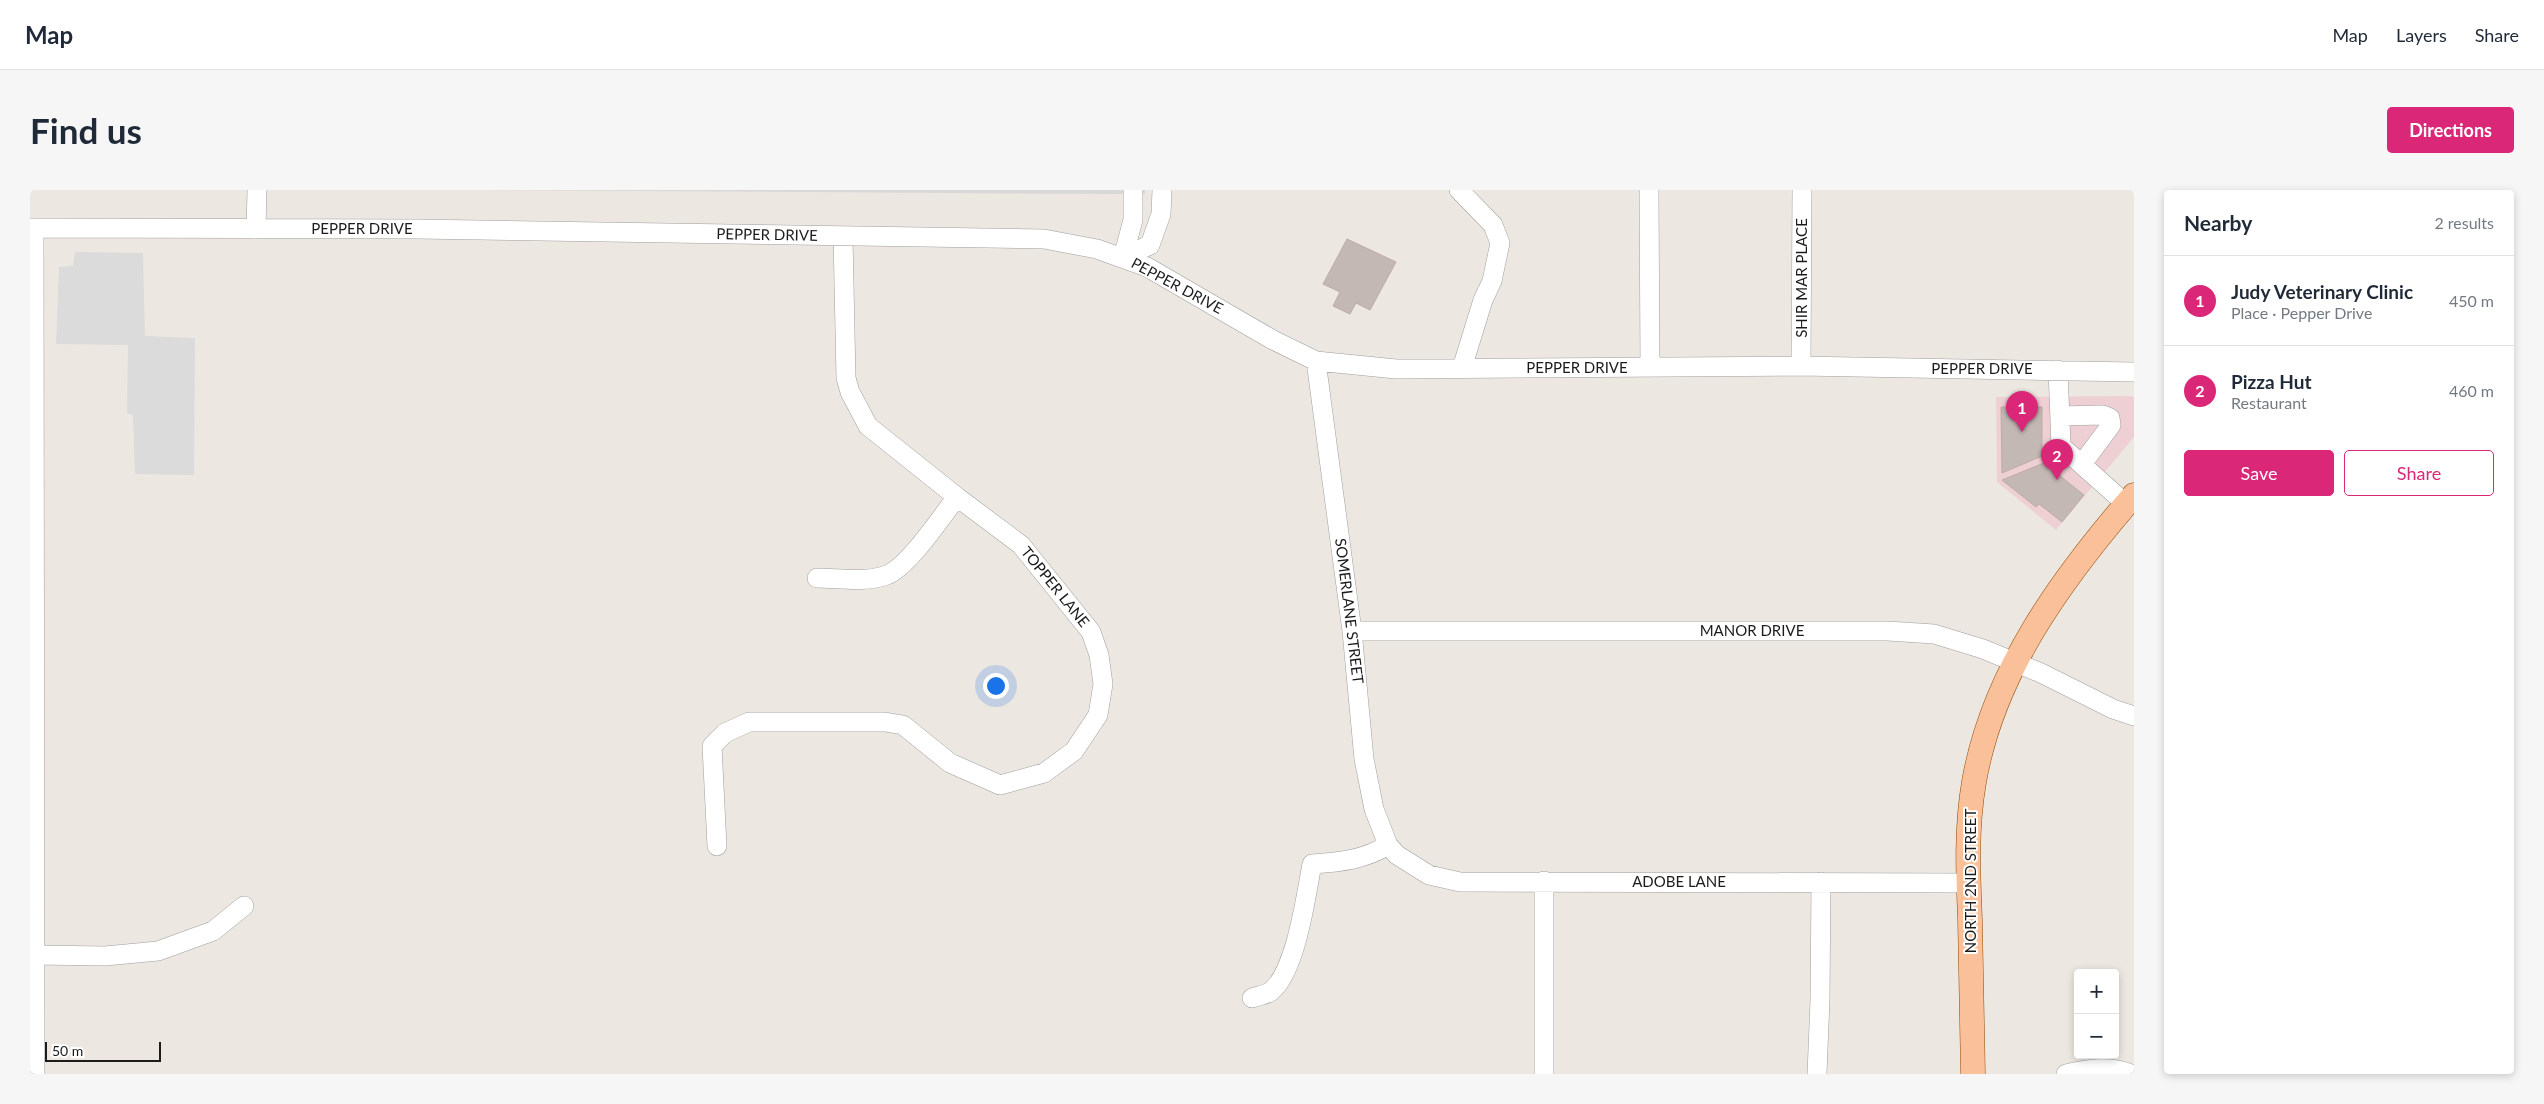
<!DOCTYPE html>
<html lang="en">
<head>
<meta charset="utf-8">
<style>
  :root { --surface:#fff; --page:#f6f6f7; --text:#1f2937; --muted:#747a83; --line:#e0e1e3; --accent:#db2777 }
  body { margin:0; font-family:Lato,sans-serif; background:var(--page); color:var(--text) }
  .controls { position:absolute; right:15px; bottom:15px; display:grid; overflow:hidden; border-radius:5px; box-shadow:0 2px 8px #0003 }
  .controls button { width:45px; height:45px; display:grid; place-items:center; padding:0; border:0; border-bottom:1px solid var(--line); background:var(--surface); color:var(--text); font:25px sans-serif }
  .scale { position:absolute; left:15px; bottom:12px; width:116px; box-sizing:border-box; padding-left:5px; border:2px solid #1b1b1b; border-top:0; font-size:14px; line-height:18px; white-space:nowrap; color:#1b1b1b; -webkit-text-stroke:4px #fff; paint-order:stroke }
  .you { position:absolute; left:965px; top:495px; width:18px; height:18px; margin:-12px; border:4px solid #fff; border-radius:50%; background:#1a73e8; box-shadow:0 0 0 8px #1a73e833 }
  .badge { display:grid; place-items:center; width:32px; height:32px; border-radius:50%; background:var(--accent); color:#fff; font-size:16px; font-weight:700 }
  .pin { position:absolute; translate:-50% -41px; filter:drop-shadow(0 1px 2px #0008) }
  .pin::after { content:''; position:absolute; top:26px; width:18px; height:15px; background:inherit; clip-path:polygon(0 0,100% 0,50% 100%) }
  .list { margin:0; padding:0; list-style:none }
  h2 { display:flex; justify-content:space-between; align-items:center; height:65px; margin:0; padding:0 20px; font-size:21px }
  h2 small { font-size:16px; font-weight:400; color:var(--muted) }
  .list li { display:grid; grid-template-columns:32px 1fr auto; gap:15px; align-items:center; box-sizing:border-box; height:90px; padding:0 20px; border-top:1px solid var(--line) }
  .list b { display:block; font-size:19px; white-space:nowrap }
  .list p { margin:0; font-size:16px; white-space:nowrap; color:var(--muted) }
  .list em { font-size:16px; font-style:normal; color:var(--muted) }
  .actions { display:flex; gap:10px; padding:15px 20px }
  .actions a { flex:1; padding:11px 0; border:1px solid var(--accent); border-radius:5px; text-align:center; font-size:18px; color:var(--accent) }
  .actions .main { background:var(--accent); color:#fff }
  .map { position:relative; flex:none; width:2104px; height:884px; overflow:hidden; border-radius:5px }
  header { display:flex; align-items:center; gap:30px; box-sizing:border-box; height:70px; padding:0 25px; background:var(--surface); border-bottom:1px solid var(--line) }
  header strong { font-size:24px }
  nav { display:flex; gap:28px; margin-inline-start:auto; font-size:18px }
  .intro { display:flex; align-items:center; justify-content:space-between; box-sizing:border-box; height:120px; padding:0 30px }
  h1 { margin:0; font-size:35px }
  .button { padding:12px 22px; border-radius:5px; background:var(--accent); color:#fff; font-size:18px; font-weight:700 }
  main { display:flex; gap:30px; padding:0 30px }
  aside { flex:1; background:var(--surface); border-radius:5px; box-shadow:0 2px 8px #0003 }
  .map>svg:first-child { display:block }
</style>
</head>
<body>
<header>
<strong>Map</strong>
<nav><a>Map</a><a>Layers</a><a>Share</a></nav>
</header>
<div class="intro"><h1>Find us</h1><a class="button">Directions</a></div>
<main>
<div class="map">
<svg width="2104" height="884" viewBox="0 0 2104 884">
  <rect width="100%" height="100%" fill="#ede7e1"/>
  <!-- residential -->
  <path fill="#d9d8d9" d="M455,0H1115V4H1084Z"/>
  <!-- commercial -->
  <path fill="#eed0d4" d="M2099,206L2104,207V247L2026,340L1967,292L1966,207Z"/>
  <!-- parking -->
  <path fill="#dbdbdb" d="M45,62L113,63L115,146L165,148L164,285L105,284L103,225L97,223L98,155L26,154L29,77L43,76Z"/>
  <!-- building -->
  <path fill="#c4b8b5" stroke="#beaba4" d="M1317,49L1366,72L1340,120L1326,113L1320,124L1303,116L1310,102L1293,94Z
    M1971,217H2012V266L1972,283Z
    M2014,273L2054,305L2032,332L2009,314L2006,317L1972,290Z"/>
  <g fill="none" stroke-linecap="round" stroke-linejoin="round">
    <defs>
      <path id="minor" d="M1429,0L1463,35L1470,53L1462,91L1453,110L1432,178
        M1619,0L1620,177
        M0,38L388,39L1014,49L1067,59L1117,77L1243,150L1286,171L1366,179L1771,176L2104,182
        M4,39L5,884
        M226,39L227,0
        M1093,67L1120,55L1131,24L1132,0
        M1093,67L1103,30V0
        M1286,171L1322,441L1334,569L1344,619L1358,655L1367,665L1399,685L1430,692L1939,693
        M1771,176L1772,0
        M2028,180L2031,256L2096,314
        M2030,226L2073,225L2080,228L2081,235L2052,274
        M787,388C808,388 836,393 857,385C879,376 911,327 927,307
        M1322,441H1858L1904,444L1953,459L2011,483L2083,519L2104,526
        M687,656L682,556L695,543L719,532H855L873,535L920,573L970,595L1014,583L1044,561L1068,525L1073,494L1069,465L1061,442L991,355L927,307L838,236L820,202L816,188L813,47
        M6,765L75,766L128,761L183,741L214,716
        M1222,808C1227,806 1235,805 1240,802C1266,783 1276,705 1282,674C1310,672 1334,670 1358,655
        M1514,884V691
        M1787,884L1790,810L1791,692
        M2036,884C2057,879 2081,875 2101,884"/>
      <path id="major" d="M1943,884C1942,832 1941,780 1940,729C1938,683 1936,638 1944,592C1963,482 2032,388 2104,305"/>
    </defs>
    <!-- minor casing -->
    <use href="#minor" stroke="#9f9f9f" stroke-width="20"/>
    <!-- major casing -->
    <use href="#major" stroke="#8f4a04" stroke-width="25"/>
    <!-- minor -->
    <use href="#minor" stroke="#fff" stroke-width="19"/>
    <!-- major -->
    <use href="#major" stroke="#f9c09a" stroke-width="24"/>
  </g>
  <g text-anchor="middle" stroke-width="4" stroke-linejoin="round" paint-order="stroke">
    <!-- street labels -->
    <g font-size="15" fill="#1b1b1b" stroke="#fff">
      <text x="332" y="44">PEPPER DRIVE</text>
      <text transform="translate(737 45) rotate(1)" y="5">PEPPER DRIVE</text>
      <text transform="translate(1772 88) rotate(-90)" y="5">SHIR MAR PLACE</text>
      <text transform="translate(1147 96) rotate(28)" y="5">PEPPER DRIVE</text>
      <text x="1547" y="183">PEPPER DRIVE</text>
      <text x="1952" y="184">PEPPER DRIVE</text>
      <text transform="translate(1025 397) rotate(51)" y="5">TOPPER LANE</text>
      <text transform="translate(1319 421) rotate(83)" y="5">SOMERLANE STREET</text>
      <text x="1722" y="446">MANOR DRIVE</text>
      <text transform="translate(1941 691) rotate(-90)" y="5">NORTH 2ND STREET</text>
      <text x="1649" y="697">ADOBE LANE</text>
    </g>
  </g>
</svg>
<div class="controls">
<button>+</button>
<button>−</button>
</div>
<div class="scale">50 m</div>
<div class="you"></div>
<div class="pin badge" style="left:1992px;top:242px">1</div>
<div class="pin badge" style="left:2027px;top:290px">2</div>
</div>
<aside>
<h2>Nearby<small>2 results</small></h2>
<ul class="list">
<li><span class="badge">1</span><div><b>Judy Veterinary Clinic</b><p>Place · Pepper Drive</p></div><em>450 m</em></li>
<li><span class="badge">2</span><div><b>Pizza Hut</b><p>Restaurant</p></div><em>460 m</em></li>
</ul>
<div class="actions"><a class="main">Save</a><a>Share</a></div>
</aside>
</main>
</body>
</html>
